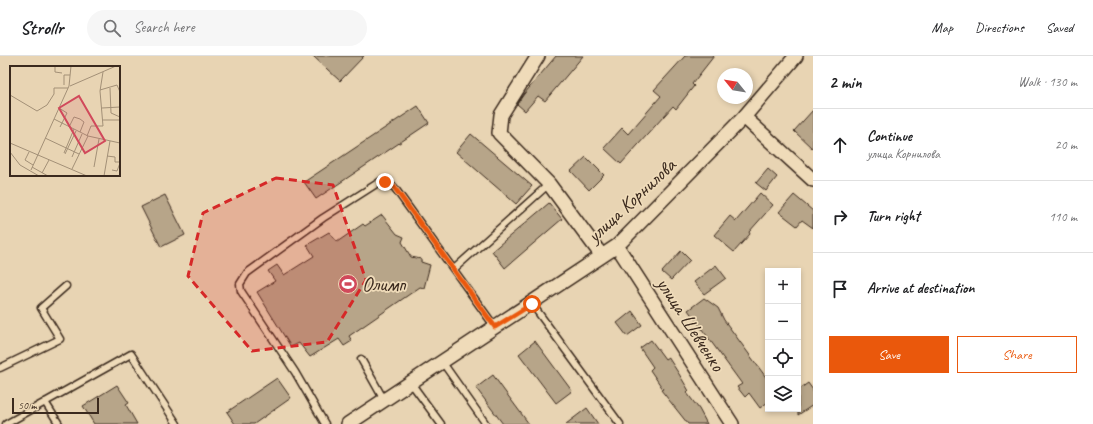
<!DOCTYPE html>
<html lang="en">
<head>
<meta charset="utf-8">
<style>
  :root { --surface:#fff; --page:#f6f6f6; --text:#202124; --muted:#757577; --line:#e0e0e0; --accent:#ea580c }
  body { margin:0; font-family:Caveat,sans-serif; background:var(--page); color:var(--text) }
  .controls { position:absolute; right:12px; bottom:12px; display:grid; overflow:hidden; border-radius:0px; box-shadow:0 2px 6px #0003 }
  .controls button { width:36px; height:36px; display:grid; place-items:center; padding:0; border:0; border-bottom:1px solid var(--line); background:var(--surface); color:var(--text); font:20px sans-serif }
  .compass { position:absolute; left:717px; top:12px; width:36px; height:36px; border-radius:50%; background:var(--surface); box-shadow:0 2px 6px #0003; rotate:300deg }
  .scale { position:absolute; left:12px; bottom:10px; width:87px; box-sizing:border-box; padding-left:4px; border:2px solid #3b2a1e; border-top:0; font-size:11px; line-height:14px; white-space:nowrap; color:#3b2a1e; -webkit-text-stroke:3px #efdbb9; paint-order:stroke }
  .stop { position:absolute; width:12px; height:12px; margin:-9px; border:3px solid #ea580c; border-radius:50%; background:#fff }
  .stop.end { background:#ea580c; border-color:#fff; box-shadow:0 1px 4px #0008 }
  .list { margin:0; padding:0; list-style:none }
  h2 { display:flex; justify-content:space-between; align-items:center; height:52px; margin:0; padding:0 16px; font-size:17px }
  h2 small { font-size:13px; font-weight:400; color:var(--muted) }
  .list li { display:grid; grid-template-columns:26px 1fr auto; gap:12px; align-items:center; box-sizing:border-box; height:72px; padding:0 16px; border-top:1px solid var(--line) }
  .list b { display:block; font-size:15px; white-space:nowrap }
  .list p { margin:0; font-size:13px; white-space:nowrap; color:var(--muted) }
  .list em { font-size:13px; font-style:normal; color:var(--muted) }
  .actions { display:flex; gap:8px; padding:12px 16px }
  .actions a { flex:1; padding:9px 0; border:1px solid var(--accent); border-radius:0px; text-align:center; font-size:14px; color:var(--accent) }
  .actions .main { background:var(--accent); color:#fff }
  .icon { flex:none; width:22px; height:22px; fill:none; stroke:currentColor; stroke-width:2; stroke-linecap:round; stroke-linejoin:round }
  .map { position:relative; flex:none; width:813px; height:368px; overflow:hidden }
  header { display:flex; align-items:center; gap:24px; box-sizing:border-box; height:56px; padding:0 20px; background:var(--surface); border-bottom:1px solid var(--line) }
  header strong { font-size:19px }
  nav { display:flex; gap:22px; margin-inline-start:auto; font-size:14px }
  .search { width:280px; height:36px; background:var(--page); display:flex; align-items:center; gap:10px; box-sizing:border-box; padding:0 14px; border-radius:22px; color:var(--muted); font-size:15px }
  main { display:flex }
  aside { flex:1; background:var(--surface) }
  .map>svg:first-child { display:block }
</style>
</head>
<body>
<header>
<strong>Strollr</strong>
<div class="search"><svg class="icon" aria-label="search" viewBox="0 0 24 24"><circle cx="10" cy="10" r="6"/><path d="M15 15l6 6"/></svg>Search here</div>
<nav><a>Map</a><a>Directions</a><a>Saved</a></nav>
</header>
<main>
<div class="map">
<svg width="813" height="368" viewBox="0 0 813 368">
  <rect width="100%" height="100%" fill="#e8d4b3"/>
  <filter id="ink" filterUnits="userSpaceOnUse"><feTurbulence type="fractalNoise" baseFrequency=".025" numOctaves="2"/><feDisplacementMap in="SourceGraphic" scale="8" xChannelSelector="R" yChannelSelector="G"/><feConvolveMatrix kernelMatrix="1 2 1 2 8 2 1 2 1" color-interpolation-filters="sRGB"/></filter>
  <g filter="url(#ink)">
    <!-- building -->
    <path fill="#b7a589" stroke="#3b2a1e" d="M313,0H364L340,25Z
      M556,0H583L545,45L538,40L525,55L517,48L524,38Z
      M685,0H714L692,28L694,30L676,53L673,50L621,108L604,92L622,72L628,78L661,40L654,34Z
      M418,50L429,67L316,143L304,126Z
      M813,54V93L794,75Z
      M471,78L532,130L516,148L456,96Z
      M586,101L604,119L589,134L571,115Z
      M768,113L777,121L766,135L756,127Z
      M760,137L773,149L749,176L750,178L734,196L714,179L730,160L736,165Z
      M165,139L185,179L161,191L141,151Z
      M794,139L813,155V172L802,164L797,170L779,156Z
      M549,147L562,163L505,212L492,195Z
      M382,159L397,178L404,181L402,186L411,201L421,203V206L430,209L424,232L420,231L349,280L352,285L344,290L339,283L310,301L299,287L291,291L257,236L275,225L268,215L277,209L284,219L314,200L307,189L329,176L337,186L363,168L365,170Z
      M681,195L690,204L671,224L662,216Z
      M716,209L726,222L704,238L694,226Z
      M704,242L718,252L724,264L768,324V346L760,352L749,337L745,341L737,331L742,328L688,254Z
      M632,255L642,269L627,280L617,267Z
      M651,284L665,303L668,301L679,318L689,335L687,337L699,353L707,368H688L661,334L663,333L650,314L653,311L640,292Z
      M535,285L572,335L556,347L519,298Z
      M493,319L503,333L529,368H503L476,332Z
      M277,322L291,342L254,368H235L227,356Z
      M808,327L813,334V349L798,359V334Z
      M117,329L129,347L126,349L137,368H94L83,350Z
      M587,352L598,368H566Z"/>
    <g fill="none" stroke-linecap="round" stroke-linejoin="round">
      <defs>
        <path id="lane" d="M454,213L549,128
          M532,248L620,368
          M361,303L384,344
          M443,307L486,368
          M0,312L60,283L41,252L66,230
          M411,327L441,368
          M45,346L59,368
          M6,368L131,298L177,368
          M325,368L295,316L241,235L240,228L247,217L323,162L381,125L394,131L495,271"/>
        <path id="street" d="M538,0L501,59L499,77L549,128L602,200
          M744,61L813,124
          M617,190L732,368
          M348,368L617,190L744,61L796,0"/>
      </defs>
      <!-- lane casing -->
      <use href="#lane" stroke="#3b2a1e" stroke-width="9"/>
      <!-- street casing -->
      <use href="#street" stroke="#3b2a1e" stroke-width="16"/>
      <!-- lane -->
      <use href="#lane" stroke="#efdbb9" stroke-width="6"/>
      <!-- street -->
      <use href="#street" stroke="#efdbb9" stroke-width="13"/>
    </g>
  </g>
  <g fill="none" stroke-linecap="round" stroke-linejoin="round" filter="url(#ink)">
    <!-- route -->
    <path stroke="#ea580c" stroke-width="5" d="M385,126L394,131L495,271L532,248"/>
  </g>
  <!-- marked area -->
  <path fill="#d62828" fill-opacity="0.2" stroke="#d62828" stroke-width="3" stroke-dasharray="8 5" stroke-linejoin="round" d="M276,122L333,129L366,224L327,286L252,295L188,220L203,157Z"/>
  <!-- icons -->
  <defs>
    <symbol id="stadium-disc" viewBox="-11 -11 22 22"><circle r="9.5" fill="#d1495b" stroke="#efdbb9"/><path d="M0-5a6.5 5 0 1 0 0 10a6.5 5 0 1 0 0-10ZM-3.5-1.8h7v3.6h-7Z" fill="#fff"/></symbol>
  </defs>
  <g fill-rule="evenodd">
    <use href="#stadium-disc" x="337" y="217" width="22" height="22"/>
  </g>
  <g text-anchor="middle" stroke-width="3.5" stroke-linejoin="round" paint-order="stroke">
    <!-- street labels -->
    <g font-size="20" fill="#3b2a1e" stroke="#efdbb9">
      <text transform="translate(631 144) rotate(-43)" y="7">улица Корнилова</text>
      <text transform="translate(691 268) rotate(57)" y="7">улица Шевченко</text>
    </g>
    <!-- poi labels -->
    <g font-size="20" fill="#3b2a1e" stroke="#efdbb9" text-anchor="start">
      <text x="362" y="235">Олимп</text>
    </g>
  </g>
  <!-- overview -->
  <g transform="translate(10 10)">
    <rect width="110" height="110" fill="#e8d4b3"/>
    <path fill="none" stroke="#a39077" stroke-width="1" d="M45,0V6L52,7M54,19V9H60M60,20L106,0M100,22L101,47L110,51M90,24L107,19L110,26M0,29L27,45L37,39L44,28V22H58M49,42L57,47L50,61M92,42L110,41M44,53L78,70L110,77M93,54H110M59,61L64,51L70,53L74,56L70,66M77,70L81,60H93L90,25L93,6M35,72L69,88M0,77L77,110M0,86L10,99L29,110M19,86L15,94L23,99M54,87L64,63M55,88L66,65M97,90L105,91V96H109M62,91L72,68M22,101L38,110M84,101L89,73M62,103L78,70M21,104L59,20L61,0M102,104L107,105L110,97M32,107L39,94M94,110L100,75"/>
    <path fill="#d1495b" fill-opacity="0.15" stroke="#d1495b" stroke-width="2" d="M69,30L95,75L75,87L49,42Z"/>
    <rect width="110" height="110" fill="none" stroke="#3b2a1e" stroke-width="2"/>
  </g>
</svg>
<div class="controls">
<button>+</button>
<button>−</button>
<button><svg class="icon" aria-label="locate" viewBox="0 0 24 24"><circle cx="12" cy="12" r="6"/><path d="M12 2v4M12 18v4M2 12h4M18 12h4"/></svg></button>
<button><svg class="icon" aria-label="layers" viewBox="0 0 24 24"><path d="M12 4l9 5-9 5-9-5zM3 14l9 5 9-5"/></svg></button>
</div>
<svg class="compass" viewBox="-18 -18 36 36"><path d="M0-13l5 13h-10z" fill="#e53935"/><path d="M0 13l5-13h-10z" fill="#757577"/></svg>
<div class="scale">50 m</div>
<div class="stop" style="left:532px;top:248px"></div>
<div class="stop end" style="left:385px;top:126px"></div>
</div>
<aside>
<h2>2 min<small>Walk · 130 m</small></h2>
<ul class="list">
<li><svg class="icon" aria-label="ahead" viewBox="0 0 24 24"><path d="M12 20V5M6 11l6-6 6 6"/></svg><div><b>Continue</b><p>улица Корнилова</p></div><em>20 m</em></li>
<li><svg class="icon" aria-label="right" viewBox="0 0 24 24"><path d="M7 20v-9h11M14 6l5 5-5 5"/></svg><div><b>Turn right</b></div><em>110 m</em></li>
<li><svg class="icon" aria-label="arrive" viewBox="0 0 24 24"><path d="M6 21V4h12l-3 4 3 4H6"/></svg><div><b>Arrive at destination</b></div></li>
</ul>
<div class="actions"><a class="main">Save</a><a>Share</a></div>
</aside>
</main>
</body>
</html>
